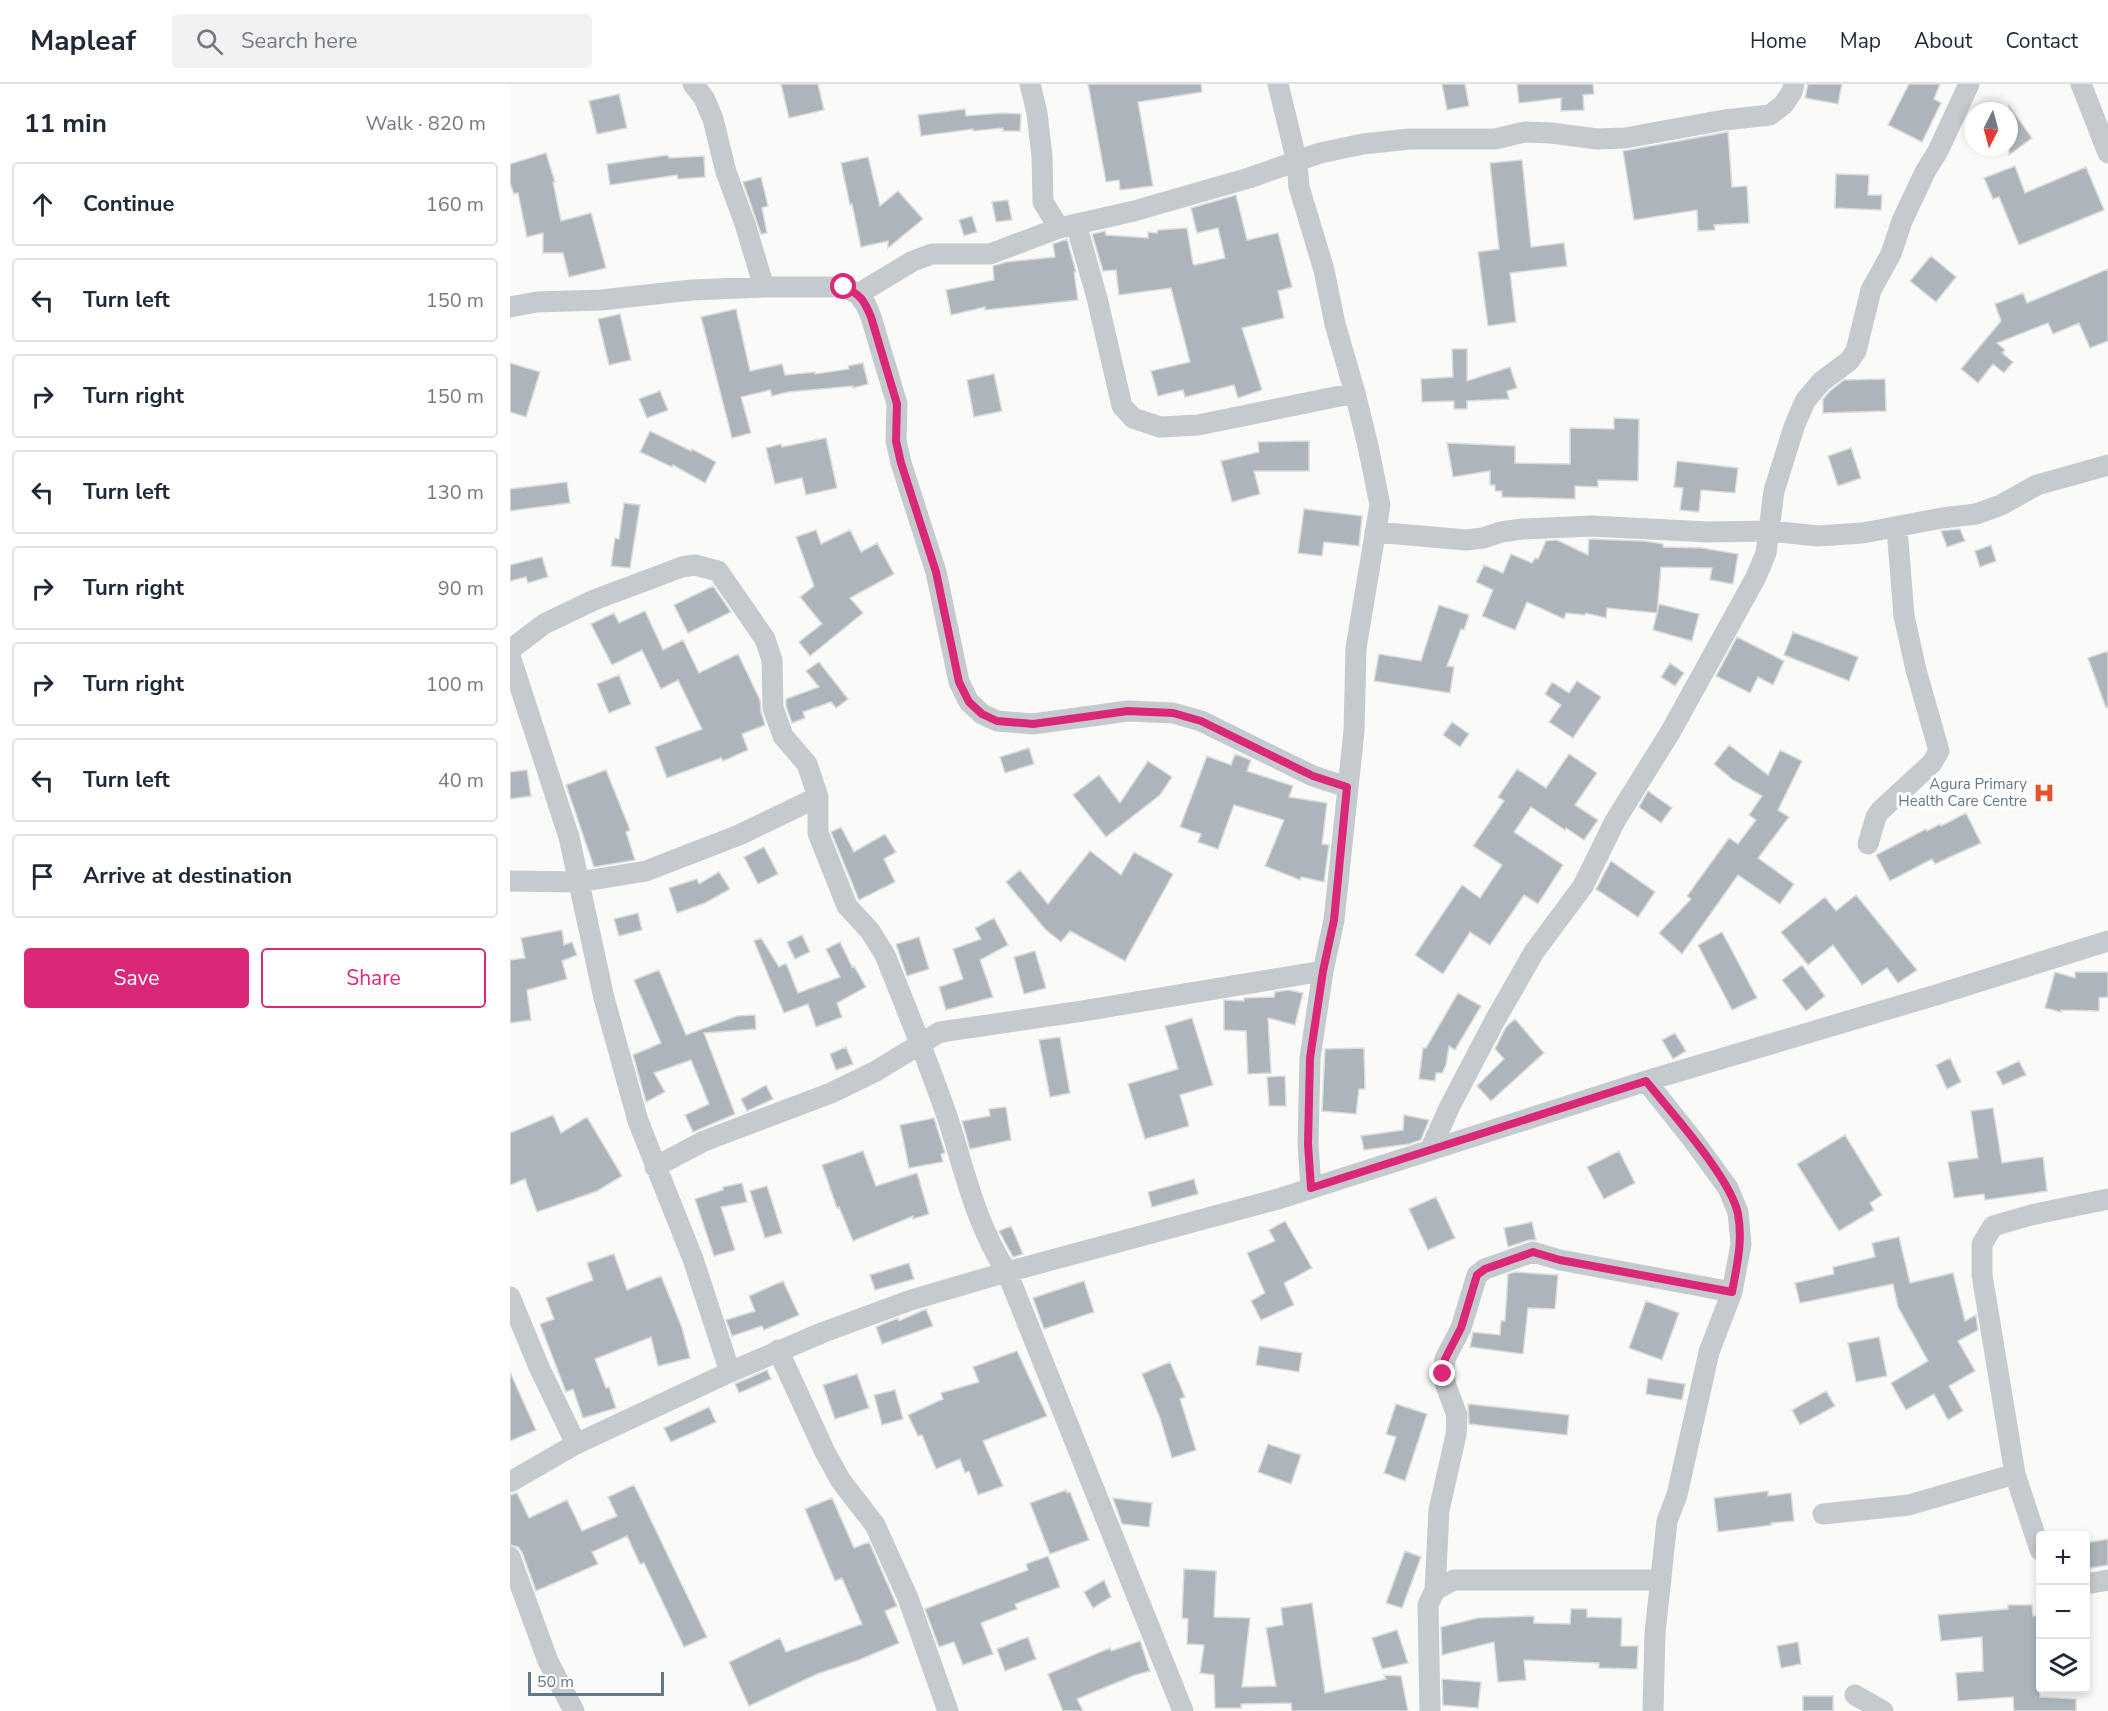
<!DOCTYPE html>
<html lang="en">
<head>
<meta charset="utf-8">
<style>
  :root { --surface:#fff; --page:#f2f2f3; --text:#1f2937; --muted:#747a83; --line:#e0e1e3; --accent:#db2777 }
  body { margin:0; font-family:"Nunito Sans",sans-serif; background:var(--page); color:var(--text) }
  .controls { position:absolute; right:18px; bottom:18px; display:grid; overflow:hidden; border-radius:6px; box-shadow:0 3px 9px #0003 }
  .controls button { width:54px; height:54px; display:grid; place-items:center; padding:0; border:0; border-bottom:2px solid var(--line); background:var(--surface); color:var(--text); font:30px sans-serif }
  .compass { position:absolute; left:1454px; top:18px; width:54px; height:54px; border-radius:50%; background:var(--surface); box-shadow:0 3px 9px #0003; rotate:186deg }
  .scale { position:absolute; left:18px; bottom:15px; width:136px; box-sizing:border-box; padding-left:6px; border:3px solid #647784; border-top:0; font-size:16px; line-height:21px; white-space:nowrap; color:#647784; -webkit-text-stroke:4px #fff; paint-order:stroke }
  .stop { position:absolute; width:18px; height:18px; margin:-14px; border:4px solid #db2777; border-radius:50%; background:#fff }
  .stop.end { background:#db2777; border-color:#fff; box-shadow:0 2px 6px #0008 }
  .list { margin:0; padding:0; list-style:none }
  h2 { display:flex; justify-content:space-between; align-items:center; height:78px; margin:0; padding:0 24px; font-size:26px }
  h2 small { font-size:20px; font-weight:400; color:var(--muted) }
  .list li { display:grid; grid-template-columns:39px 1fr auto; gap:18px; align-items:center; box-sizing:border-box; height:84px; margin:0 12px 12px; padding:0 12px; border:2px solid var(--line); border-radius:6px }
  .list b { display:block; font-size:22px; white-space:nowrap }
  .list em { font-size:20px; font-style:normal; color:var(--muted) }
  .actions { display:flex; gap:12px; padding:18px 24px }
  .actions a { flex:1; padding:14px 0; border:2px solid var(--accent); border-radius:6px; text-align:center; font-size:21px; color:var(--accent) }
  .actions .main { background:var(--accent); color:#fff }
  .icon { flex:none; width:33px; height:33px; fill:none; stroke:currentColor; stroke-width:2; stroke-linecap:round; stroke-linejoin:round }
  .map { position:relative; flex:none; width:1598px; height:1627px; overflow:hidden }
  header { display:flex; align-items:center; gap:36px; box-sizing:border-box; height:84px; padding:0 30px; background:var(--surface); border-bottom:2px solid var(--line) }
  header strong { font-size:28px }
  nav { display:flex; gap:33px; margin-inline-start:auto; font-size:21px }
  .search { width:420px; height:54px; background:var(--page); display:flex; align-items:center; gap:15px; box-sizing:border-box; padding:0 21px; border-radius:6px; color:var(--muted); font-size:22px }
  main { display:flex }
  aside { flex:1; background:var(--surface) }
  .map>svg:first-child { display:block }
</style>
</head>
<body>
<header>
<strong>Mapleaf</strong>
<div class="search"><svg class="icon" aria-label="search" viewBox="0 0 24 24"><circle cx="10" cy="10" r="6"/><path d="M15 15l6 6"/></svg>Search here</div>
<nav><a>Home</a><a>Map</a><a>About</a><a>Contact</a></nav>
</header>
<main>
<aside>
<h2>11 min<small>Walk · 820 m</small></h2>
<ul class="list">
<li><svg class="icon" aria-label="ahead" viewBox="0 0 24 24"><path d="M12 20V5M6 11l6-6 6 6"/></svg><div><b>Continue</b></div><em>160 m</em></li>
<li><svg class="icon" aria-label="left" viewBox="0 0 24 24"><path d="M17 20v-9H6M10 6l-5 5 5 5"/></svg><div><b>Turn left</b></div><em>150 m</em></li>
<li><svg class="icon" aria-label="right" viewBox="0 0 24 24"><path d="M7 20v-9h11M14 6l5 5-5 5"/></svg><div><b>Turn right</b></div><em>150 m</em></li>
<li><svg class="icon" aria-label="left" viewBox="0 0 24 24"><path d="M17 20v-9H6M10 6l-5 5 5 5"/></svg><div><b>Turn left</b></div><em>130 m</em></li>
<li><svg class="icon" aria-label="right" viewBox="0 0 24 24"><path d="M7 20v-9h11M14 6l5 5-5 5"/></svg><div><b>Turn right</b></div><em>90 m</em></li>
<li><svg class="icon" aria-label="right" viewBox="0 0 24 24"><path d="M7 20v-9h11M14 6l5 5-5 5"/></svg><div><b>Turn right</b></div><em>100 m</em></li>
<li><svg class="icon" aria-label="left" viewBox="0 0 24 24"><path d="M17 20v-9H6M10 6l-5 5 5 5"/></svg><div><b>Turn left</b></div><em>40 m</em></li>
<li><svg class="icon" aria-label="arrive" viewBox="0 0 24 24"><path d="M6 21V4h12l-3 4 3 4H6"/></svg><div><b>Arrive at destination</b></div></li>
</ul>
<div class="actions"><a class="main">Save</a><a>Share</a></div>
</aside>
<div class="map">
<svg width="1598" height="1627" viewBox="0 0 1598 1627">
  <rect width="100%" height="100%" fill="#fafaf8"/>
  <!-- building -->
  <path fill="#acb5bb" stroke="#dcdcda" stroke-width="1.5" d="M271,0H308L314,26L279,34Z
    M578,0H691L692,8L628,18L643,102L610,106L609,96L596,98Z
    M932,0H955L959,22L937,26Z
    M1007,0H1083L1084,10L1073,11L1074,26L1051,27V14L1009,19Z
    M1298,0H1332L1328,20L1295,14Z
    M1399,0H1430L1424,15L1431,19L1412,58L1378,41Z
    M109,10L117,44L87,50L79,17Z
    M1499,22L1522,54L1499,71Z
    M455,25L456,32L492,29L511,30L510,47H493V44L463,47V45L411,52L408,31Z
    M1218,48L1222,103L1237,102L1239,139L1204,141L1205,146L1188,147L1187,126L1124,136L1113,67Z
    M36,69L45,98H43L51,137L81,129L96,184L59,193L53,169H33V149L17,153L8,109L4,110L0,99V80Z
    M158,71L159,74L194,72L195,93L168,95L167,91L100,101L97,80Z
    M358,73L370,122L388,107L413,135L378,164V157L351,163L342,120L340,121L331,79Z
    M1012,76L1021,163L1054,159L1057,182L1000,189L1006,238L978,242L968,168L989,165L980,79Z
    M1505,82L1515,109L1576,83L1594,126L1509,161L1489,113L1483,115L1474,94Z
    M1326,90L1359,91L1358,111H1372L1371,126L1325,124Z
    M251,93L258,122L252,124L257,149L251,150L233,98Z
    M726,111L737,156L768,149L782,203L768,207L774,234L732,244L752,306L728,314L724,301L675,313L673,306L648,312L641,287L680,278L661,204L609,211L606,186L593,187L582,150L595,147L596,151L638,154V148L647,149L648,146L677,144L683,180L685,181L715,174L708,144L687,149L681,124Z
    M498,116L502,136L486,138L482,118Z
    M462,132L467,148L454,152L449,136Z
    M557,155L566,188H564L568,216L475,226V223L441,231L436,206L484,196L483,182L496,178L545,173L543,160Z
    M1421,172L1446,193L1426,218L1400,197Z
    M1598,185V257L1580,264L1569,239L1543,250L1538,239L1487,259L1495,266L1492,269L1503,278L1494,289L1483,280L1468,299L1451,285L1491,237L1485,220L1513,209L1517,219Z
    M226,225L240,287L272,280L275,291L305,288V290L339,285L338,282L353,279L358,300L343,304V302L278,308L262,312L260,306L231,313L241,349L222,354L191,233Z
    M110,230L121,276L99,281L88,235Z
    M942,265H957V297L1000,283L1007,304L997,307L999,315L957,317V325H944V317L912,318L911,295L943,293Z
    M0,279L30,288L16,333L0,328Z
    M484,290L492,327L464,333L457,296Z
    M1375,295L1376,327L1313,329V315L1320,307L1334,296Z
    M150,307L158,326L137,334L129,315Z
    M1104,334L1129,335L1128,397L1088,396V403L1065,402V415L992,413V407H985V401H980V387L943,393L937,359L1005,362V379L1060,380V344L1104,345Z
    M140,347L181,367L182,365L206,378L195,399L163,381L162,383L130,368Z
    M316,354L327,404L296,411L292,394L265,400L256,364L271,360L272,363Z
    M799,357V387H744L750,410L722,418L711,377L749,368L748,358Z
    M1341,364L1351,394L1328,402L1318,372Z
    M1167,377L1228,384L1225,409L1191,406L1189,428L1170,426L1173,404L1164,403Z
    M57,398L60,419L0,427V405Z
    M114,419L130,421L120,484L101,482L105,454L109,455Z
    M794,425L852,432L849,462L814,458L812,472L788,469Z
    M1450,445L1455,457L1437,463L1431,447Z
    M306,446L311,460L340,446L351,468L367,459L384,490L340,514L353,529L300,572L289,558L312,540L290,513L304,502L286,453Z
    M1079,455L1134,457L1153,460V463L1192,464L1228,470L1223,500L1200,496L1202,484L1151,483L1147,529L1097,524L1096,534L1076,529L1075,531L1056,529L1054,535L1017,518L1005,546L972,532L983,506L966,498L974,481L993,489L1001,470L1022,479L1025,474L1028,475L1036,457L1047,456L1078,471Z
    M1481,461L1486,477L1470,483L1465,467Z
    M32,473L38,493L18,499L16,493L0,497V481Z
    M203,502L221,528L178,549L164,521Z
    M1149,520L1189,530L1182,557L1143,546Z
    M929,521L959,531L954,546L951,545L937,582L944,583L940,609L864,597L869,570L911,577Z
    M135,527L153,566L173,556L189,589L228,570L250,616L251,628L255,641L232,650L238,666L213,677L211,674L157,694L145,663L192,645L168,596L151,605L132,566L102,581L81,540L104,529L109,539Z
    M1283,548L1348,573L1339,597L1274,571Z
    M1227,553L1274,577L1263,601L1248,593L1240,609L1206,592Z
    M1598,567V623L1596,624L1578,574Z
    M309,578L338,615L326,624L321,618L293,628L295,634L282,639L276,622V615L309,603L296,587Z
    M1160,579L1174,589L1165,602L1151,593Z
    M109,591L121,620L99,629L87,600Z
    M1067,597L1091,613L1063,654L1039,638L1051,621L1035,610L1042,598L1059,609Z
    M942,638L959,650L950,663L933,651Z
    M1219,661L1258,691L1270,666L1292,677L1268,726L1279,733L1248,774L1284,800L1270,820L1228,791L1172,870L1149,849L1181,815L1177,812L1219,754L1228,760L1246,736L1239,731L1252,712L1223,696L1204,680Z
    M519,664L524,680L495,689L490,673Z
    M725,670L741,676L737,687L783,702L779,713L817,719L812,760L819,761L814,798L791,793L790,796L755,782L774,736L724,721L708,765L688,758L691,750L670,743L697,672L721,681Z
    M1059,670L1087,689L1065,721L1088,736L1074,756L1056,744L1055,746L1021,723L1004,748L1053,781L1028,820L1014,811L980,861L960,848L933,890L905,871L952,801L970,814L992,781L963,762L994,717L988,713L1007,685L1036,704Z
    M638,677L662,693L650,711L596,753L563,711L589,691L610,719Z
    M17,686L21,712L0,715V688Z
    M96,686L120,746L116,748L125,776L84,783L56,701Z
    M1138,707L1162,724L1151,739L1129,723Z
    M1456,729L1471,759L1425,780L1422,775L1380,797L1366,771L1416,745L1417,747L1430,740L1431,742Z
    M331,743L344,768L375,750L386,768L374,775L385,798L349,816L321,748Z
    M254,763L268,790L248,800L234,773Z
    M580,767L611,791L624,768L663,790L615,877L560,847L551,858L535,845L496,798L510,786L538,820Z
    M1101,777L1145,808L1128,833L1086,805Z
    M209,788L220,805L195,819L167,829L159,804L187,795L189,800Z
    M1346,811L1407,886L1388,899L1377,884L1352,901L1323,861L1298,881L1271,848L1315,813L1326,827Z
    M128,829L132,846L109,852L104,835Z
    M484,834L498,861L470,876L483,913L436,926L429,903L453,895L443,865L471,855L465,844Z
    M52,846L54,861L62,858L67,871L52,877L57,895L17,906L21,936L0,939V876L15,874L11,854Z
    M1212,848L1247,914L1222,926L1188,861Z
    M292,851L300,868L285,875L277,858Z
    M409,853L419,885L397,892L386,860Z
    M251,854L269,883L276,879L288,909L330,893L316,865L330,858L342,883L344,882L356,903L327,919L332,933L306,943L298,920L274,929L244,857Z
    M525,867L536,904L514,910L504,873Z
    M1292,881L1315,912L1296,927L1272,896Z
    M149,886L176,951L227,932L245,931L246,945L194,949L225,1030L183,1048L175,1031L199,1020L181,976L144,989L155,1008L136,1018L123,971L151,959L124,896Z
    M1545,888L1565,894V888H1598V913L1589,914V927L1551,926V928L1535,924Z
    M778,906L793,909L785,941L758,934L761,989L738,990L736,947L714,946V916L734,917V914L764,913L765,908Z
    M948,909L971,922L945,966L939,962L936,981L932,989H926L925,997L909,995L913,964H916Z
    M682,934L703,1001L670,1011L679,1042L635,1055L618,1000L668,985L655,942Z
    M1005,935L1034,969L981,1017L967,1002L994,975L985,965L996,943Z
    M1165,949L1176,967L1163,975L1152,956Z
    M550,953L560,1009L540,1013L529,956Z
    M336,963L343,980L326,986L320,970Z
    M854,964L855,1005H849L846,1030L812,1027L815,965Z
    M1440,974L1451,998L1437,1005L1426,981Z
    M1509,977L1516,991L1493,1001L1486,988Z
    M775,992L776,1022H759L757,993Z
    M256,1001L263,1015L237,1027L231,1015Z
    M496,1023L501,1056L460,1065L452,1037L480,1032L479,1025Z
    M1483,1024L1492,1079L1533,1073L1537,1107L1475,1116L1474,1110L1444,1114L1438,1078L1468,1074L1461,1027Z
    M43,1031L51,1049L77,1033L112,1092L87,1107L27,1128L15,1095L0,1101V1049Z
    M894,1031L919,1036L911,1056L899,1060L854,1066L851,1052L893,1046Z
    M424,1034L435,1069L431,1070L433,1078L399,1084L390,1041Z
    M1335,1051L1372,1111L1360,1119L1364,1126L1329,1147L1287,1080Z
    M353,1067L366,1102L407,1089L419,1130L403,1135V1132L343,1157L329,1123L327,1124L312,1081Z
    M1109,1067L1125,1099L1094,1115L1077,1083Z
    M684,1095L688,1110L642,1123L638,1108Z
    M232,1099L237,1118L211,1123L225,1166L204,1172L185,1115L213,1106V1103Z
    M257,1102L272,1149L255,1154L240,1107Z
    M926,1113L945,1154L918,1166L899,1125Z
    M775,1137L802,1184L774,1199L784,1221L751,1236L741,1217L755,1209L737,1169L765,1157L759,1146Z
    M1022,1138L1026,1156H1019L998,1163L994,1144Z
    M501,1142L513,1170L503,1173L489,1147Z
    M1389,1153L1400,1199L1443,1189L1455,1237L1466,1231L1468,1246L1448,1257L1465,1287L1439,1302L1453,1327L1438,1336L1424,1310L1396,1326L1381,1299L1418,1277L1388,1223L1383,1200L1290,1219L1285,1199L1324,1190L1323,1183L1365,1173L1362,1159Z
    M104,1170L117,1206L151,1192L172,1244L180,1274L148,1282L141,1253L85,1275L96,1304L99,1303L106,1324L73,1334L63,1305L56,1308L30,1240L44,1235L36,1214L83,1196L77,1179Z
    M399,1179L404,1195L365,1206L360,1191Z
    M1005,1188L1048,1191L1045,1225L1018,1224L1013,1270L960,1263L963,1248L990,1251L991,1237H995L998,1190Z
    M273,1197L289,1231L254,1246L252,1242L222,1252L216,1236L245,1227L239,1212Z
    M574,1197L584,1228L534,1245L523,1214Z
    M1136,1217L1169,1229L1152,1276L1119,1264Z
    M416,1225L423,1242L372,1260L366,1243L388,1234L389,1237Z
    M1369,1253L1377,1292L1346,1298L1338,1259Z
    M749,1262L792,1269L789,1288L746,1281Z
    M507,1267L537,1332L473,1357L493,1402L468,1411L459,1387L455,1389L450,1375L426,1385L412,1351L408,1352L398,1331L433,1315L431,1309L469,1298L463,1283Z
    M660,1278L675,1313L670,1315L686,1366L662,1374L650,1334L632,1290Z
    M257,1286L261,1295L229,1309L225,1300Z
    M0,1288L26,1346L0,1357Z
    M347,1290L359,1324L325,1335L313,1301Z
    M1138,1294L1175,1300L1172,1316L1136,1310Z
    M385,1306L393,1335L372,1341L364,1311Z
    M1316,1307L1325,1322L1290,1341L1282,1326Z
    M886,1320L917,1330L895,1397L874,1389L886,1353L876,1350Z
    M958,1320L1059,1331L1057,1351L959,1340Z
    M199,1323L206,1338L161,1358L154,1344Z
    M758,1360L791,1371L781,1400L748,1388Z
    M124,1401L197,1553L174,1563L134,1479L130,1480L117,1452L82,1468L88,1480L26,1507L12,1468L8,1463L0,1461V1411L7,1409L19,1434L57,1416L72,1447L107,1432L98,1413Z
    M556,1406L557,1409L560,1408L579,1456L540,1470L520,1419Z
    M1258,1407V1412L1281,1409L1284,1437L1261,1439L1262,1441L1208,1448L1204,1414Z
    M322,1414L344,1464L359,1458L387,1522L375,1527L389,1559L349,1576L307,1590L239,1622L219,1578L270,1554L276,1568L352,1540L332,1494L325,1497L295,1425Z
    M603,1414L642,1419L639,1443L612,1440Z
    M1598,1455V1481L1575,1485V1459Z
    M895,1467L911,1473L892,1524L876,1519Z
    M538,1472L550,1503L505,1520L507,1525L471,1539L483,1570L453,1581L444,1558L429,1563L415,1525L518,1486L516,1480Z
    M674,1485L706,1487L704,1533L740,1534L732,1603L766,1602L756,1544L773,1541L771,1524L802,1519L815,1609L876,1595L874,1591L891,1592L898,1627H782L781,1619L731,1620V1624H705L704,1591L690,1589L694,1561L677,1560L678,1535L672,1534Z
    M594,1496L601,1513L583,1524L574,1508Z
    M1498,1521H1522L1523,1532H1530V1613L1566,1615V1627H1504L1503,1613L1448,1617L1446,1589L1473,1587L1472,1553L1431,1557L1428,1531L1498,1525Z
    M1061,1525H1077V1533L1112,1534L1111,1562H1128L1127,1585L1089,1584V1579L1014,1576L1016,1596L988,1598L984,1558L932,1571L931,1543L968,1534L1024,1532V1539L1060,1540Z
    M887,1546L898,1579L872,1585L862,1554Z
    M518,1553L526,1575L495,1587L487,1565Z
    M630,1557L640,1587L625,1591L567,1615L573,1627H553L538,1590L600,1564L601,1567Z
    M1288,1558L1291,1580L1271,1584L1267,1562Z
    M932,1595L971,1598L968,1624L933,1621Z
    M1293,1612H1323V1627H1293Z"/>
  <g fill="none" stroke-linecap="round" stroke-linejoin="round">
    <!-- minor -->
    <path stroke="#c5cace" stroke-width="21" d="M183,0L194,14L203,35L216,88L235,140L254,203
      M520,0L527,29L532,72L533,118L549,144
      M768,0L787,78L789,103L814,186L825,240L845,309L858,362L870,421L846,564L844,647L824,836L813,887L800,974L798,1060L801,1104
      M1571,0L1598,69
      M566,140L587,214L612,322L623,334L650,343L688,341L845,309
      M348,210L403,177L422,170H480L549,144L624,127L739,94L810,69L853,60L899,55H985L1015,48L1041,49L1087,55L1115,54L1214,36L1260,31L1273,21L1282,8L1284,0
      M0,223L27,218L91,216L182,206L254,203H334L348,210L356,221L361,233L387,320L386,357L391,379L426,488L449,598L459,618L472,630L487,637L523,640L618,627L663,629L691,637L803,692L837,703
      M865,448L956,456L973,454L991,448L1012,445L1082,442L1198,448L1259,447L1308,452L1353,449L1432,434L1466,430L1491,421L1527,401L1598,381
      M0,566L34,540L84,516L172,483L185,481L208,487L255,555L262,576L263,624L273,652L297,680L308,713V749L337,822L360,847L375,871C397,926 420,982 439,1038C455,1089 467,1143 497,1188L673,1627
      M0,572L59,753L94,914L128,1037L183,1175L220,1288
      M1358,760L1366,733L1370,727L1422,679L1429,667L1406,586L1394,532L1387,444
      M0,797L69,798L136,787L229,751L308,713
      M1136,997L1183,1056L1218,1104L1228,1128L1231,1160L1222,1208L1199,1268L1167,1411L1157,1437L1145,1549L1143,1627
      M920,1066L940,1022L984,938L1024,868L1073,802L1105,737L1161,647L1246,493L1256,469L1264,407L1284,343L1295,317L1311,298L1339,277L1346,267L1361,206L1381,170L1392,137L1415,88L1428,67L1459,0
      M145,1083L194,1057L321,1009L366,987L430,948L573,927L813,887
      M0,1213L29,1283L66,1360
      M268,1266L315,1368L331,1397L365,1441L398,1514L438,1627
      M0,1398L66,1360L220,1288L314,1248L401,1216L497,1188L768,1115L1136,997L1426,911L1598,857
      M1313,1430L1399,1421L1505,1390
      M1530,1466L1505,1390L1472,1191V1160L1483,1142L1521,1131L1598,1115
      M0,1473L38,1577L64,1627
      M1576,1500L1598,1496
      M925,1506L929,1426L946,1351L947,1331L936,1302L934,1290L935,1275L951,1244L967,1191L975,1185L1023,1168L1050,1176L1222,1208
      M1345,1611L1373,1627
      M920,1627L918,1521L925,1506L944,1496H1151"/>
  </g>
  <g fill="none" stroke-linecap="round" stroke-linejoin="round">
    <!-- route -->
    <path stroke="#db2777" stroke-width="8" d="M334,203C351,211 354,216 361,233L387,320L386,357L391,379L426,488L449,598L459,618L472,630L487,637L523,640L618,627L663,629L691,637L803,692L837,703L824,836L813,887L800,974L798,1060L801,1104L1136,997C1160,1027 1221,1094 1228,1130C1233,1157 1227,1181 1222,1208L1050,1176L1023,1168L975,1185L967,1191L951,1244L935,1275L933,1290"/>
  </g>
  <!-- icons -->
  <defs>
    <symbol id="hospital-bare" viewBox="-9 -9 18 18"><path d="M-5-5h3v3.5h4V-5h3V5h-3V1.5h-4V5h-3Z" fill="#e85229" stroke="#fff" stroke-width="2.5" paint-order="stroke"/></symbol>
  </defs>
  <g fill-rule="evenodd">
    <use href="#hospital-bare" x="1519" y="694" width="30" height="30"/>
  </g>
  <g text-anchor="middle" stroke-width="6" stroke-linejoin="round" paint-order="stroke">
    <!-- poi labels -->
    <g font-size="15" fill="#647784" stroke="#fff" text-anchor="end">
      <text x="1517" y="705">Agura Primary<tspan x="1517" dy="17">Health Care Centre</tspan></text>
    </g>
  </g>
</svg>
<div class="controls">
<button>+</button>
<button>−</button>
<button><svg class="icon" aria-label="layers" viewBox="0 0 24 24"><path d="M12 4l9 5-9 5-9-5zM3 14l9 5 9-5"/></svg></button>
</div>
<svg class="compass" viewBox="-18 -18 36 36"><path d="M0-13l5 13h-10z" fill="#e53935"/><path d="M0 13l5-13h-10z" fill="#747a83"/></svg>
<div class="scale">50 m</div>
<div class="stop" style="left:334px;top:203px"></div>
<div class="stop end" style="left:933px;top:1290px"></div>
</div>
</main>
</body>
</html>
